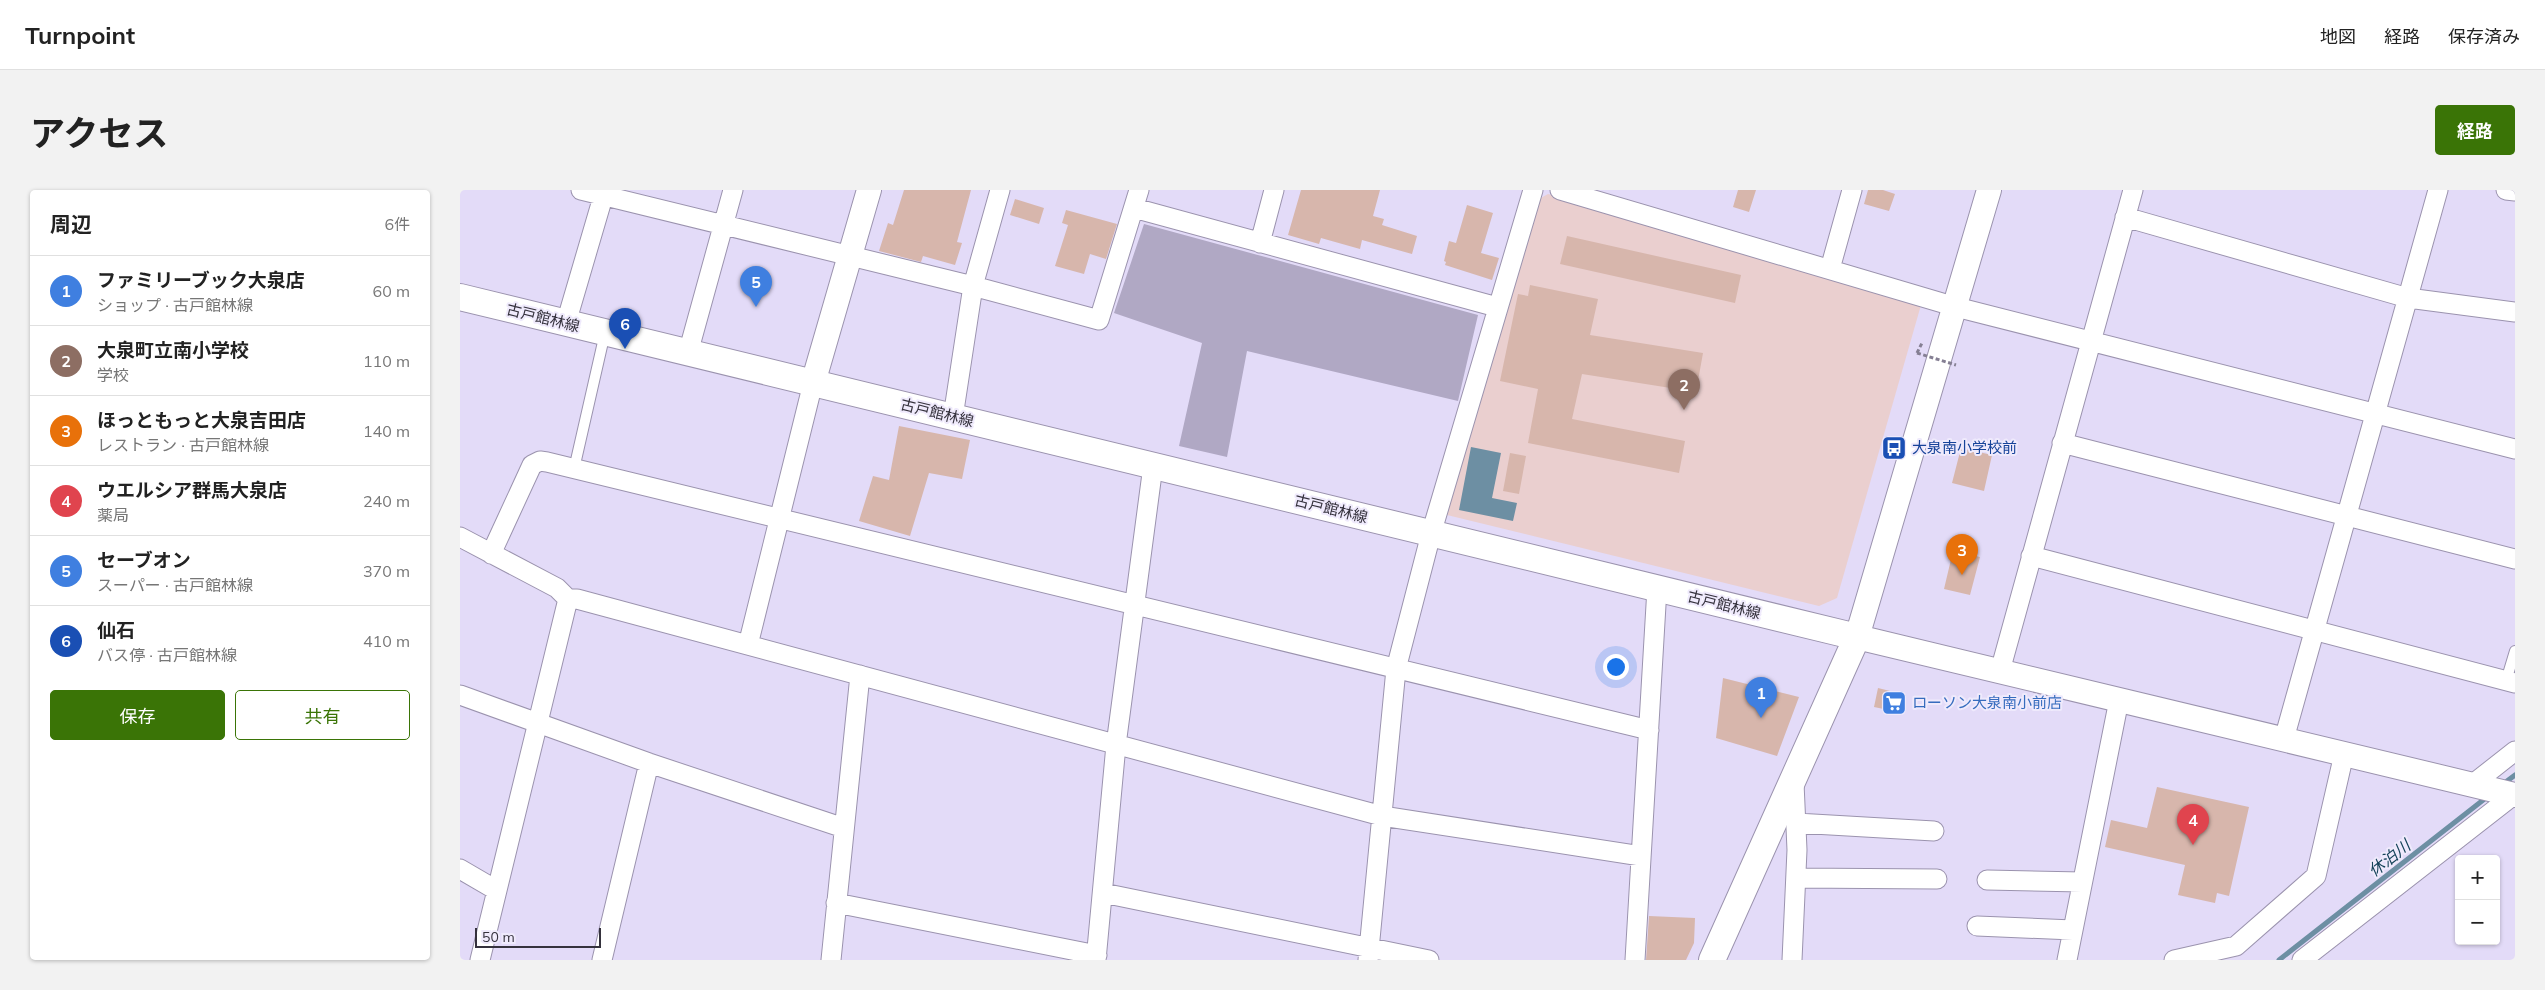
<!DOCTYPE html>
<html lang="ja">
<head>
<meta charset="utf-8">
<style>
  :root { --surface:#fff; --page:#f2f2f2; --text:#222; --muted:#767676; --line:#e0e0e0; --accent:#3a7406 }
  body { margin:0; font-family:Mulish,"Noto Sans JP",sans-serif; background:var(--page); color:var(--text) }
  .controls { position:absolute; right:15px; bottom:15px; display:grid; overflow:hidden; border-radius:5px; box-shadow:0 1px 4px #0004 }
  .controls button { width:45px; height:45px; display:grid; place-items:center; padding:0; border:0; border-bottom:1px solid var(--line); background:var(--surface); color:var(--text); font:25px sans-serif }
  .scale { position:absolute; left:15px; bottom:12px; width:126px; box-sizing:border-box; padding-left:5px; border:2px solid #35323d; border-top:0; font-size:14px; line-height:18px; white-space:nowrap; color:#35323d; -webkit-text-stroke:4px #efeafc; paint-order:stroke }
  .you { position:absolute; left:1155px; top:476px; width:18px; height:18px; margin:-12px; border:4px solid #fff; border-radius:50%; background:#1a73e8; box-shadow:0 0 0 8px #1a73e833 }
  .badge { display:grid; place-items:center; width:32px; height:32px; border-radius:50%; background:var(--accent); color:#fff; font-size:16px; font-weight:700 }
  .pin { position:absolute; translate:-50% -41px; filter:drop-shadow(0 1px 2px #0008) }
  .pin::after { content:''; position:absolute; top:26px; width:18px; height:15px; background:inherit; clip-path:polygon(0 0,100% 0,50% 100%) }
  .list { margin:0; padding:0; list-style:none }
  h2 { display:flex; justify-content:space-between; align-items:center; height:65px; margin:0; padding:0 20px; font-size:21px }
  h2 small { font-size:16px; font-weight:400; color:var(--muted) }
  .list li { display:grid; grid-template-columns:32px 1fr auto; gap:15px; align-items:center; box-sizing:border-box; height:70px; padding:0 20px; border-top:1px solid var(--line) }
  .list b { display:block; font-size:19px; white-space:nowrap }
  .list p { margin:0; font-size:16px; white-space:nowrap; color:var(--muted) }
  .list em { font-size:16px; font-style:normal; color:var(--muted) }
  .actions { display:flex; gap:10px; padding:15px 20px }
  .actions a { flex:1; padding:11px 0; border:1px solid var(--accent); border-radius:5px; text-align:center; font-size:18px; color:var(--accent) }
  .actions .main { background:var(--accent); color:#fff }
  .map { position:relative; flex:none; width:2055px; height:770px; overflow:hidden; border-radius:5px }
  header { display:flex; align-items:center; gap:30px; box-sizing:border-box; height:70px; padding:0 25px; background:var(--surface); border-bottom:1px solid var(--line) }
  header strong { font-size:24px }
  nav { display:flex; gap:28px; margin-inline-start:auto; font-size:18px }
  .intro { display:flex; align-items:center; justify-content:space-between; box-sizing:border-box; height:120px; padding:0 30px }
  h1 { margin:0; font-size:35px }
  .button { padding:12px 22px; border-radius:5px; background:var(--accent); color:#fff; font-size:18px; font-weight:700 }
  main { display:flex; gap:30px; padding:0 30px }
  aside { flex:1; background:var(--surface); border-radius:5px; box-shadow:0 1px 4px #0004 }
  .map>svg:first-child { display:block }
</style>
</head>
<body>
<header>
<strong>Turnpoint</strong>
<nav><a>地図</a><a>経路</a><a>保存済み</a></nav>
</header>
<div class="intro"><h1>アクセス</h1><a class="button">経路</a></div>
<main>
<aside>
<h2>周辺<small>6件</small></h2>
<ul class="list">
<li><span class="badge" style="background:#3f7fe0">1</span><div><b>ファミリーブック大泉店</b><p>ショップ · 古戸館林線</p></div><em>60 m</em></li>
<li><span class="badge" style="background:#8d6e63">2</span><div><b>大泉町立南小学校</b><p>学校</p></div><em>110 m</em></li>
<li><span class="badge" style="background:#e8710a">3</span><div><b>ほっともっと大泉吉田店</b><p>レストラン · 古戸館林線</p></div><em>140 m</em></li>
<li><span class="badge" style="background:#e0444e">4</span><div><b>ウエルシア群馬大泉店</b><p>薬局</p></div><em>240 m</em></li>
<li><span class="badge" style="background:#3f7fe0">5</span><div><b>セーブオン</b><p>スーパー · 古戸館林線</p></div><em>370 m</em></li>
<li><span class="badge" style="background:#1a4fb4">6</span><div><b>仙石</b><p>バス停 · 古戸館林線</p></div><em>410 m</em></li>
</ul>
<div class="actions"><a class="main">保存</a><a>共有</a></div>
</aside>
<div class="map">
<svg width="2055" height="770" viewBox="0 0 2055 770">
  <rect width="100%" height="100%" fill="#e3dbf8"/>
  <!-- education -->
  <path fill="#eacfcf" d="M1088,4L1461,115L1377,408L1359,416L987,325L1079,9Z"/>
  <!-- green -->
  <path fill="#b0a8c4" d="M684,34L1018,125L998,211L787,161L767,267L719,256L742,153L654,123Z"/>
  <!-- water -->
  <path fill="#6d8fa3" d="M1011,257L1041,263L1032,308L1057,313L1053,331L999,320Z"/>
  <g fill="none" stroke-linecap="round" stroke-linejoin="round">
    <!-- stream -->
    <path stroke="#6d8fa3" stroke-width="5" d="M2043,594L2055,585
      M1819,770L2027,607"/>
  </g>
  <!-- building -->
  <path fill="#d7b6ac" d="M444,0H511L497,52L502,53L495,75L463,66L461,72L419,61L428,33L433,35Z
    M841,0H920L913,26L924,29L922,35L957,46L952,64L902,50L900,59L861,48L859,54L828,45Z
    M1278,0H1296L1289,22L1273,17Z
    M1408,0H1423L1435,4L1429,21L1404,14Z
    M555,9L584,18L579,34L550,25Z
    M1007,15L1033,23L1021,63L1039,68L1032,90L985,75L986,72L984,71L989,51L996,53Z
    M606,20L657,34L646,69L630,64L624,84L595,76L608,35L602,33Z
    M1107,46L1281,85L1275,113L1100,74Z
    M1070,95L1138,109L1130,145L1243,163L1236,202L1122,184L1112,229L1225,251L1219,283L1068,253L1078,199L1040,191L1058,104L1068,106Z
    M439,236L510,250L502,289L469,283L450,346L399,331L413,286L429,290Z
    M1501,258L1532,265L1524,301L1492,293Z
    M1050,263L1066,266L1059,304L1043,301Z
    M1493,361L1520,367L1510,405L1484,399Z
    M1263,488L1339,507L1317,566L1256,548Z
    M1418,498L1446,505L1443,523L1414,517Z
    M1697,597L1789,617L1769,706L1757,703L1755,713L1718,705L1725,675L1645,657L1651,630L1687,638Z
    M1189,726L1235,728L1234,753L1226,770H1186Z"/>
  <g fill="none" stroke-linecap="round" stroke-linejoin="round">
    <defs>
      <path id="service" d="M114,279L145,143
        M2046,491L2055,461"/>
      <path id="minor" d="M121,0L513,96L639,130L679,0
        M1100,0L1496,117L2055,259
        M2046,0L2055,1
        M674,18L1037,117
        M1665,27L1948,108L2055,122
        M800,53L814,0
        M1370,79L1392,0
        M106,133L145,0
        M228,163L273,0
        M493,227L513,96L540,0
        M1602,253L2055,369
        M0,347L97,398L108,409H117L922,626L1181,666
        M31,364L72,275L80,271L87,272L1189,540
        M1571,366L2055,493
        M288,455L353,193
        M1540,481L1673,0
        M0,505L189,573L384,638
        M1824,549L1978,0
        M2013,594L2055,561
        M1336,633L1474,641
        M0,679L36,700
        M1336,688L1477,689
        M1527,690L1622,692
        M643,703L969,770
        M376,713L637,765
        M1517,736L1613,740
        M20,770L108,409
        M142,770L189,573
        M371,770L400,485
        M636,770L656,555L693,276
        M908,770L936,479L971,344L1073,0
        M1175,770L1197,398
        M1332,770L1337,660L1334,593
        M1607,770L1659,510
        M1714,770L1776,756L1856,686L1884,564
        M1842,770L2055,604"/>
      <path id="tertiary" d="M1529,0L1397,447L2055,605
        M353,193L409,0"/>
      <path id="secondary" d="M0,107L1397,447L1252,770"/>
    </defs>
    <!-- service casing -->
    <use href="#service" stroke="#9b93ae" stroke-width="12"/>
    <!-- minor casing -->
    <use href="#minor" stroke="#9b93ae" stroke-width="21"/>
    <!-- tertiary casing -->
    <use href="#tertiary" stroke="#9b93ae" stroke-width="26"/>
    <!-- secondary casing -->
    <use href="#secondary" stroke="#9b93ae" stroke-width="28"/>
    <!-- path -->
    <path stroke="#857f93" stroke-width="3" stroke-dasharray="4 2.5" stroke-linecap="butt" d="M1457,163L1462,153"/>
    <!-- service -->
    <use href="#service" stroke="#fff" stroke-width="10"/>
    <!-- minor -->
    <use href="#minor" stroke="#fff" stroke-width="19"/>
    <!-- tertiary -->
    <use href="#tertiary" stroke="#fff" stroke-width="24"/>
    <!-- secondary -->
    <use href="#secondary" stroke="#fff" stroke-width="26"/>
    <!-- path-bridge -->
    <path stroke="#857f93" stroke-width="3" stroke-dasharray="4 2.5" stroke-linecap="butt" d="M1457,163L1496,175"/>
  </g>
  <!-- icons -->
  <defs>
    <symbol id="bus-square" viewBox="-11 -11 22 22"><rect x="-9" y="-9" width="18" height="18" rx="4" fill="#1a4fb4" stroke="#efeafc"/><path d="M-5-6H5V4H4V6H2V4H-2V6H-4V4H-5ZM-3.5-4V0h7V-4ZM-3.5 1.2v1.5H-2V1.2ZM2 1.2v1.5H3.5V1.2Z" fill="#fff"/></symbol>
    <symbol id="supermarket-square" viewBox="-11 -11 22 22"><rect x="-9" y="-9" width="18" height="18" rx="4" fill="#3f7fe0" stroke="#efeafc"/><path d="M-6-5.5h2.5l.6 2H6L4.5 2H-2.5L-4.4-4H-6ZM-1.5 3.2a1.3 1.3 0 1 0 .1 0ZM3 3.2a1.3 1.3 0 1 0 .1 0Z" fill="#fff"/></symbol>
  </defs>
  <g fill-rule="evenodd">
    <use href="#bus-square" x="1420" y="244" width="28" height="28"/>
    <use href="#supermarket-square" x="1420" y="499" width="28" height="28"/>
  </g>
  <g text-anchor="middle" stroke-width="4" stroke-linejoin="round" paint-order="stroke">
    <!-- street labels -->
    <g font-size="15" fill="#35323d" stroke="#efeafc">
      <text transform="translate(83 128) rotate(14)" y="5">古戸館林線</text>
      <text transform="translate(477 223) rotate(14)" y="5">古戸館林線</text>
      <text transform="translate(871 319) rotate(14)" y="5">古戸館林線</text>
      <text transform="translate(1264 415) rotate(14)" y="5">古戸館林線</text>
    </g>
    <!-- transit labels -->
    <g font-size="15" fill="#164399" stroke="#efeafc" text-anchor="start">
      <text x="1452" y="263">大泉南小学校前</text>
    </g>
    <!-- shop labels -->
    <g font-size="15" fill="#366cbe" stroke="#efeafc" text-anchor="start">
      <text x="1452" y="518">ローソン大泉南小前店</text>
    </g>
    <!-- water labels -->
    <g font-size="16" font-style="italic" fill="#144259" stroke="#efeafc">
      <text transform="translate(1929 668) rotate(-38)" y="6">休泊川</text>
    </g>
  </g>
</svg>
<div class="controls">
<button>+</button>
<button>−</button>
</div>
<div class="scale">50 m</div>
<div class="you"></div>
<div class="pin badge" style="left:1301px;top:528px;background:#3f7fe0">1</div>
<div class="pin badge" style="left:1224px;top:220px;background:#8d6e63">2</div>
<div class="pin badge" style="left:1502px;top:385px;background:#e8710a">3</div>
<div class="pin badge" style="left:1733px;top:655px;background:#e0444e">4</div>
<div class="pin badge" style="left:296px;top:117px;background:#3f7fe0">5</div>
<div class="pin badge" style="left:165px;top:159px;background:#1a4fb4">6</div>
</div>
</main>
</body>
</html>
